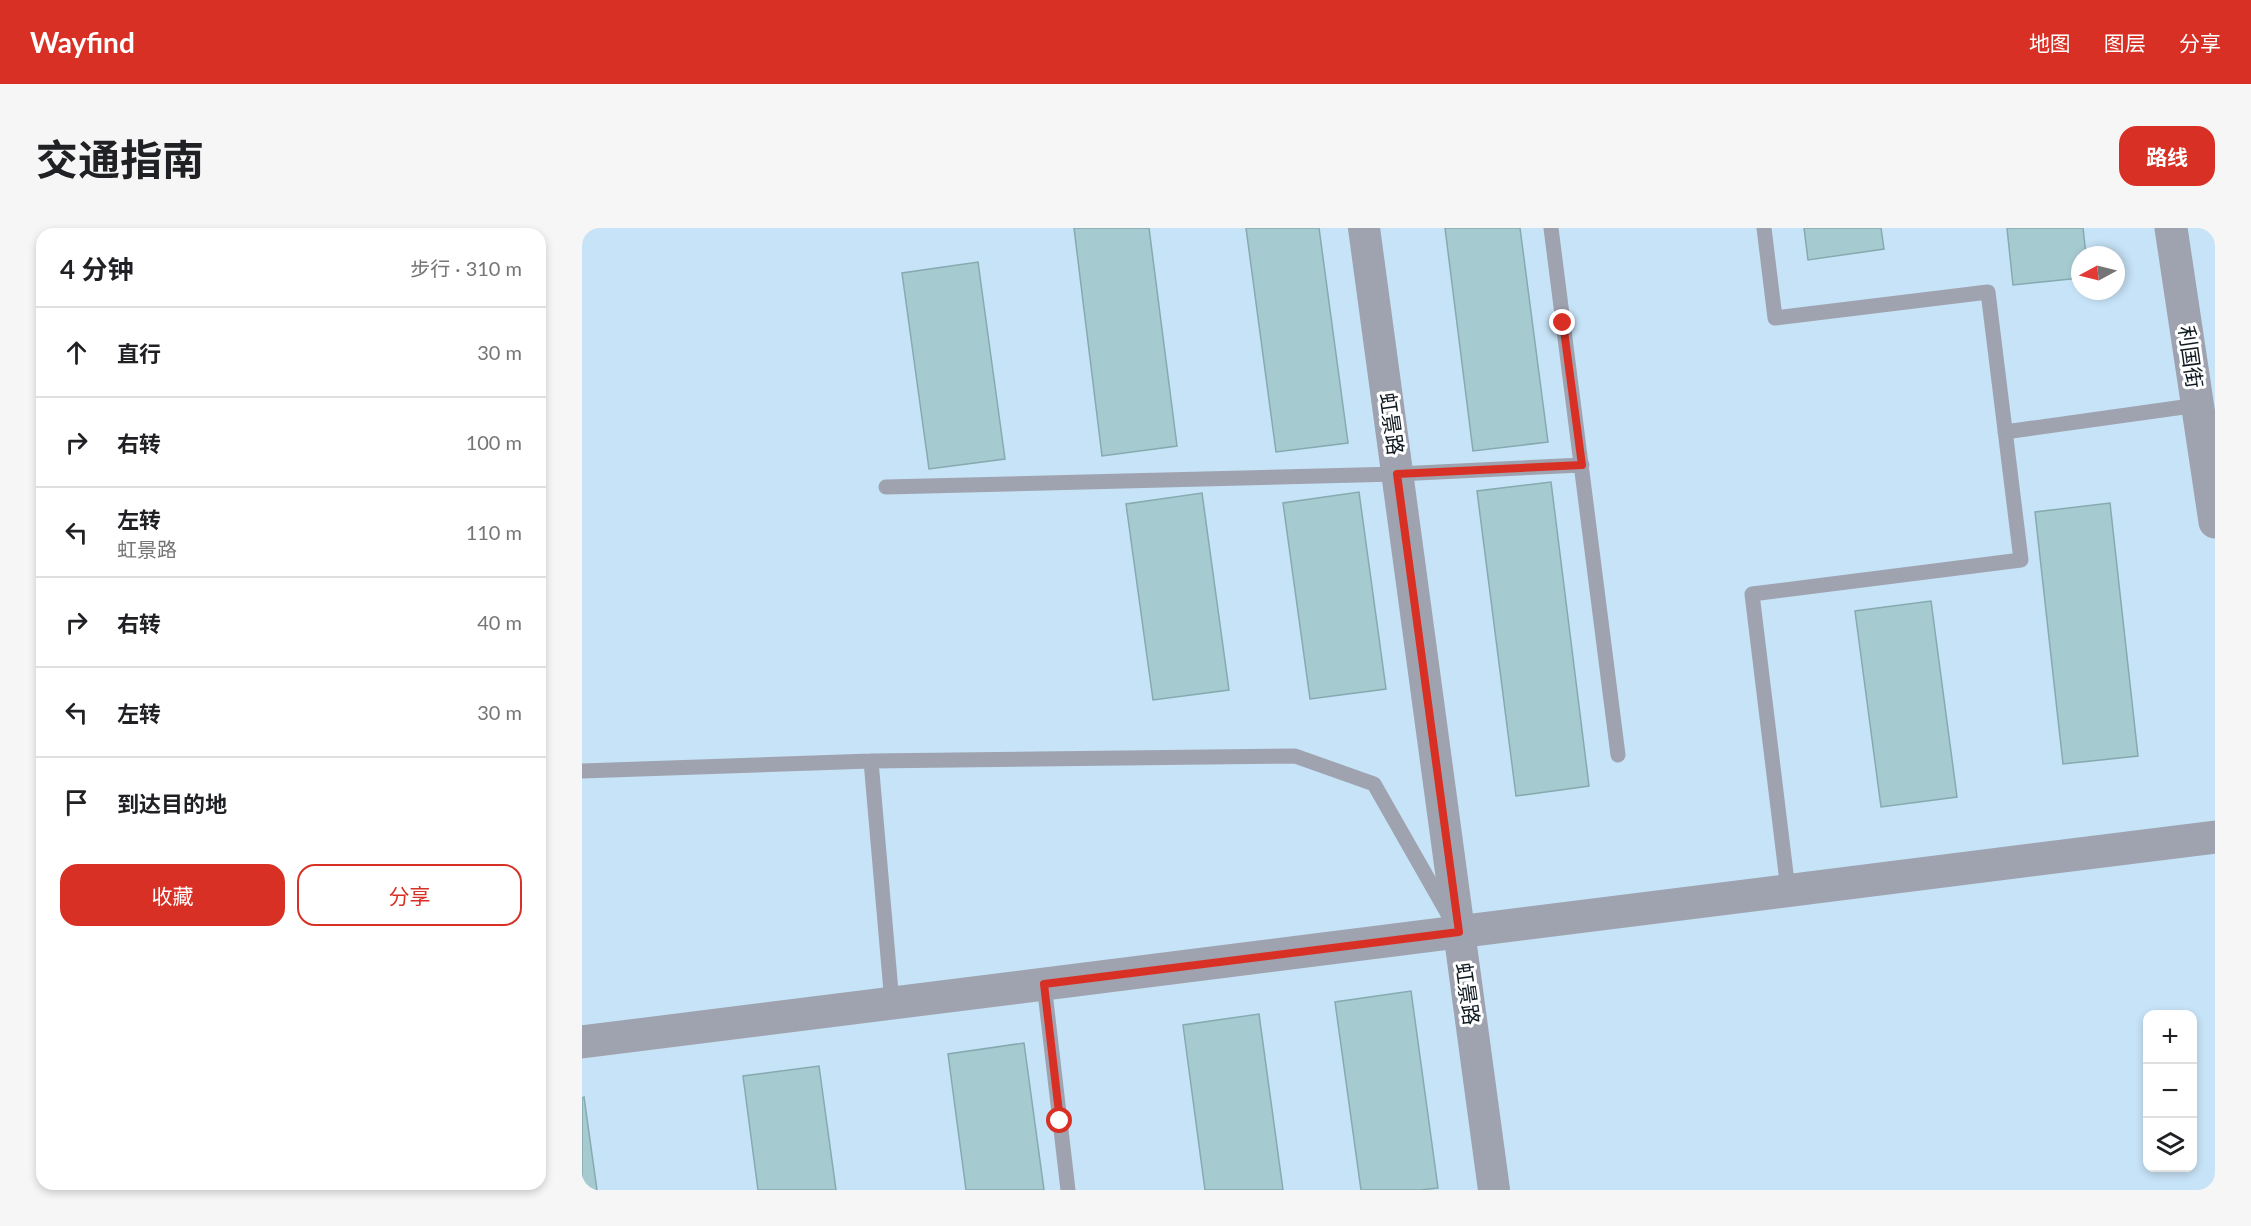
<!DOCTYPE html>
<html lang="zh">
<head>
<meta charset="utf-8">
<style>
  :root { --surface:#fff; --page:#f6f6f6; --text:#202124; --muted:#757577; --line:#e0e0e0; --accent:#d93025 }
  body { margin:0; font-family:Lato,"Noto Sans SC",sans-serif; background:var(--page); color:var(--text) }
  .controls { position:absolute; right:18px; bottom:18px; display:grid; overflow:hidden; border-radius:12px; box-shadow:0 3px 9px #0003 }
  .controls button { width:54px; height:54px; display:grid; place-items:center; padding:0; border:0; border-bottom:2px solid var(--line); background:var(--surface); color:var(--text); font:30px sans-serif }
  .compass { position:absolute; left:1489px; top:18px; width:54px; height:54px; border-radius:50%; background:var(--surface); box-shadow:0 3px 9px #0003; rotate:263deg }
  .stop { position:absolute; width:18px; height:18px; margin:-14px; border:4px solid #d93025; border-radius:50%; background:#fff }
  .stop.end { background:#d93025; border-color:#fff; box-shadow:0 2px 6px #0008 }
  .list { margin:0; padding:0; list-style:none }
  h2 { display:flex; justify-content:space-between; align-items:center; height:78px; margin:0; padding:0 24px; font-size:26px }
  h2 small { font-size:20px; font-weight:400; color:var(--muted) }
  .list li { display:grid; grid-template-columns:39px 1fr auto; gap:18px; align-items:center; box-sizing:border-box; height:90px; padding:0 24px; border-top:2px solid var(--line) }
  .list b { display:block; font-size:22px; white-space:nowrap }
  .list p { margin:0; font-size:20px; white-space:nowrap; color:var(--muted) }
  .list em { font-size:20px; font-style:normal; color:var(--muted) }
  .actions { display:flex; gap:12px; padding:18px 24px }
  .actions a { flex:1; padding:14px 0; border:2px solid var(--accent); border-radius:18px; text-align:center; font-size:21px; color:var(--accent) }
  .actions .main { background:var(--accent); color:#fff }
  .icon { flex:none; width:33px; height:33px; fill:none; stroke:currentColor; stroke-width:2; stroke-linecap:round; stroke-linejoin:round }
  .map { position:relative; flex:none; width:1633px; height:962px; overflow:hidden; border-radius:18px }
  header { display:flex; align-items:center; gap:36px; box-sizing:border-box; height:84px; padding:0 30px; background:var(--accent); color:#fff }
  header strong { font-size:28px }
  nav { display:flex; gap:33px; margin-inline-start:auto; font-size:21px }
  .intro { display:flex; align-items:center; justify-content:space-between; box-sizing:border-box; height:144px; padding:0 36px }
  h1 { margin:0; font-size:42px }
  .button { padding:15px 27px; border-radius:18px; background:var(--accent); color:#fff; font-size:21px; font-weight:700 }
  main { display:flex; gap:36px; padding:0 36px }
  aside { flex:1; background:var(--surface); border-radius:18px; box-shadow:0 3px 9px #0003 }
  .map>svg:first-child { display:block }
</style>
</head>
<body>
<header>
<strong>Wayfind</strong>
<nav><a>地图</a><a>图层</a><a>分享</a></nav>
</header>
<div class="intro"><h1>交通指南</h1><a class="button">路线</a></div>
<main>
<aside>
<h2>4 分钟<small>步行 · 310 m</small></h2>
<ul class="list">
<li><svg class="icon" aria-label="ahead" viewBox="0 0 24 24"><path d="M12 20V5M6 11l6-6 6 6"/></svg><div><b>直行</b></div><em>30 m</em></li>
<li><svg class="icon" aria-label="right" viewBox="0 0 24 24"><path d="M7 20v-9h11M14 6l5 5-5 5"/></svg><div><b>右转</b></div><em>100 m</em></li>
<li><svg class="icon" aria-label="left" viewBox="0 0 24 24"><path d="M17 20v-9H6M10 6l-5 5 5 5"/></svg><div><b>左转</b><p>虹景路</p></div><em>110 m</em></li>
<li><svg class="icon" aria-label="right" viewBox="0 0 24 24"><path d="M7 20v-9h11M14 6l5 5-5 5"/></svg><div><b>右转</b></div><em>40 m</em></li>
<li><svg class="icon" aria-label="left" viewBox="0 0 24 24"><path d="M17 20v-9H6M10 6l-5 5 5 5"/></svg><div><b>左转</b></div><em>30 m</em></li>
<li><svg class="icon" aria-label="arrive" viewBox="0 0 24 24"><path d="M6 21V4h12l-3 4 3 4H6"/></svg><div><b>到达目的地</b></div></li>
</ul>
<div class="actions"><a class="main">收藏</a><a>分享</a></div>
</aside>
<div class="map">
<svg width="1633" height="962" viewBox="0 0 1633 962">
  <rect width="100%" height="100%" fill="#c7e3f7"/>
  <!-- building -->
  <path fill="#a5cad0" stroke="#85aaaf" stroke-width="1.5" d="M492,0H567L595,218L520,228Z
    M664,0H737L766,215L694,224Z
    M863,0H938L966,214L891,223Z
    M1222,0H1299L1302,21L1226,32Z
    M1425,0H1501L1504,27H1498V50L1431,57Z
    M396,34L423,231L347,241L320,45Z
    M969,254L1007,558L934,568L895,263Z
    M777,264L804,461L728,471L701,275Z
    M620,265L647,462L571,472L544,276Z
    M1528,275L1556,528L1481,536L1453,284Z
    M1349,373L1375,569L1299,579L1273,383Z
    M829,763L856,960L838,962H779L753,774Z
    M677,786L701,962H623L601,797Z
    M442,815L462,962H384L366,826Z
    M237,838L254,962H176L161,848Z
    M2,869L15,962H0V870Z"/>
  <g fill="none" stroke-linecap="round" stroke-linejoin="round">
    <!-- service -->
    <path stroke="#9fa3af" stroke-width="15" d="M969,0L1036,527
      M1182,0L1193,90L1406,64L1439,332L1170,366L1206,662
      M1423,204L1616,177
      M304,259L815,246L1000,237
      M289,533L310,775
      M0,543L289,533L713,528L792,556L866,686
      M462,756L486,962"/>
    <!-- minor -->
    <path stroke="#9fa3af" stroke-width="32" d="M782,0L912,962"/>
    <!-- tertiary -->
    <path stroke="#9fa3af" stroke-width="33" d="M1589,0L1633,294
      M0,814L1633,609"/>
  </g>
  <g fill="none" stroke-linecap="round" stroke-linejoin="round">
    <!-- route -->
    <path stroke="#d93025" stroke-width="8" d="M478,893L462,756L877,704L815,246L1000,237L981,95"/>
  </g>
  <g text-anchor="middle" stroke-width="6" stroke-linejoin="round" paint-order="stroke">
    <!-- street labels -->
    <g font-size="21" fill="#0f1920" stroke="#fff">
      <text transform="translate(1608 129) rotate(82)" y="7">利国街</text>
      <text transform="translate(809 196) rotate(82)" y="7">虹景路</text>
      <text transform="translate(885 766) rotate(82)" y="7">虹景路</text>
    </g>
  </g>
</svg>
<div class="controls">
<button>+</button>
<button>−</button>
<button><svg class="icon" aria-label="layers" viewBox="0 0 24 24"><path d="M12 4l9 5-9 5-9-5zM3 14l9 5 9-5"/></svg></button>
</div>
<svg class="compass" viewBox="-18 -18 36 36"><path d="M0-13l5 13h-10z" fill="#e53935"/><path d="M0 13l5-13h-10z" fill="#757577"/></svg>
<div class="stop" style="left:478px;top:893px"></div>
<div class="stop end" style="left:981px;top:95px"></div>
</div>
</main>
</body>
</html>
